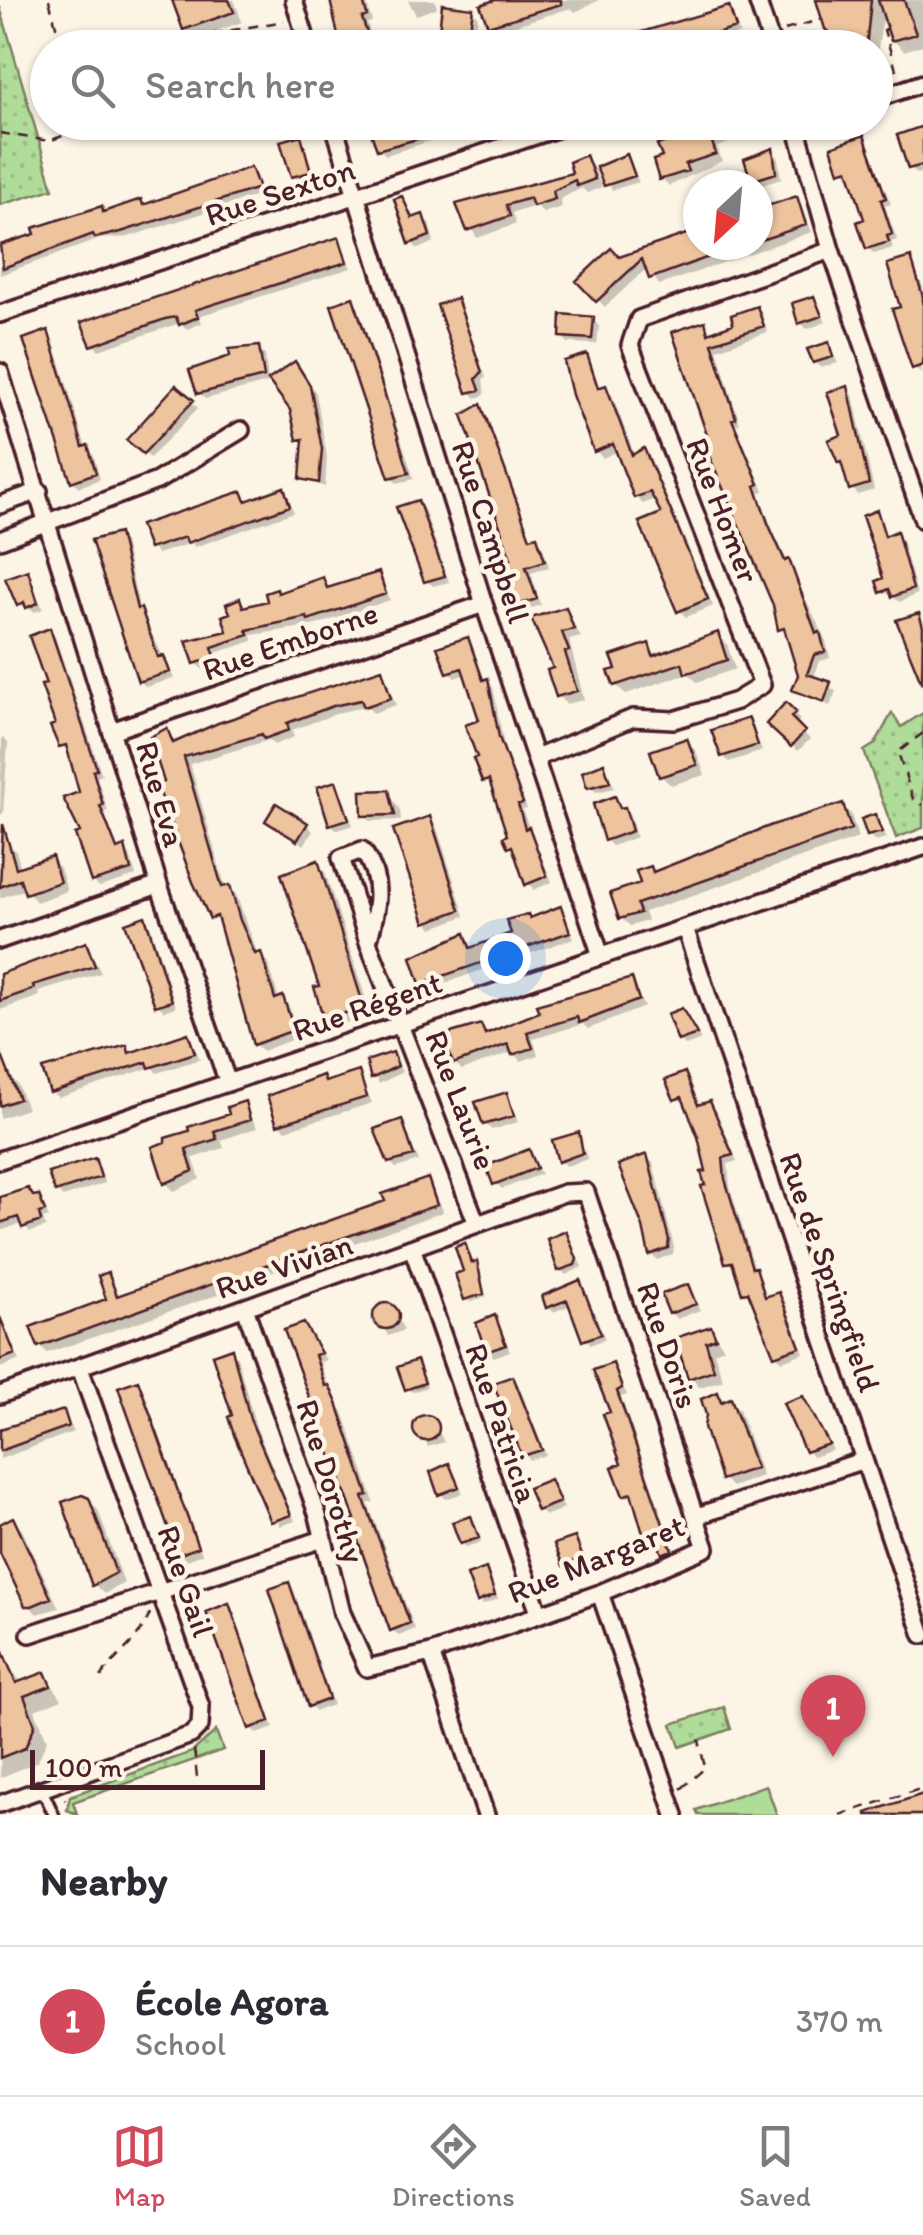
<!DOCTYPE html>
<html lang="en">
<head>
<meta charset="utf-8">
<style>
  :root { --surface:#fff; --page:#f2f2f3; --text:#2b2b33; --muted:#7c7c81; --line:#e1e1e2; --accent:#d1495b }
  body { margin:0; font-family:Itim,sans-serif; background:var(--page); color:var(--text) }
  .compass { position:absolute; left:683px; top:170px; width:90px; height:90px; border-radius:50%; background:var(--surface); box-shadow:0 2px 8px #0004; rotate:206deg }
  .scale { position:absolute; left:30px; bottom:25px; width:235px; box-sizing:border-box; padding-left:10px; border:5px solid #4a1f2b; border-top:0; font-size:28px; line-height:35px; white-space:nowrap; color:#4a1f2b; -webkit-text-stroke:8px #fcf5e5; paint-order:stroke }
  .you { position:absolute; left:505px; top:958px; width:35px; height:35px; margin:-25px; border:8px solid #fff; border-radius:50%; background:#1a73e8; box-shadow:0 0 0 15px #1a73e833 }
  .badge { display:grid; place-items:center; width:65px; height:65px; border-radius:50%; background:var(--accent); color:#fff; font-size:32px; font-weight:700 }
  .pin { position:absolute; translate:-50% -82px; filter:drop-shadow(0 2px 5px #0008) }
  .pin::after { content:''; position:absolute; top:52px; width:35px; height:30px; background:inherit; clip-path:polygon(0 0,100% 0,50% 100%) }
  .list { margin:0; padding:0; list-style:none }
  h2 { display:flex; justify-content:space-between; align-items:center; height:130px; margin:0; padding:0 40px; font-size:42px }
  h2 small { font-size:32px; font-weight:400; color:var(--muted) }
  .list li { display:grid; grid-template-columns:65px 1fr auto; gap:30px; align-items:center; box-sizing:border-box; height:150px; padding:0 40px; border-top:2px solid var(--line) }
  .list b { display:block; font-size:38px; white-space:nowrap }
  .list p { margin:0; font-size:32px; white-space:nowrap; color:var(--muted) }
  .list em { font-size:32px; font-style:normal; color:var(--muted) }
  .icon { flex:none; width:55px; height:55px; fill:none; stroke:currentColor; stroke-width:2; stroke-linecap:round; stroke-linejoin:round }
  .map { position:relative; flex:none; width:923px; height:1815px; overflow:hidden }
  .search { position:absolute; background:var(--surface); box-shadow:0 2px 8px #0004; left:30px; right:30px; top:30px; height:110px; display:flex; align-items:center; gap:25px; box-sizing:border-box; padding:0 35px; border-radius:55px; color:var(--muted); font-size:38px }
  .sheet { height:280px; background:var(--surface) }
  nav { display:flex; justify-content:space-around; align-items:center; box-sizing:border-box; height:140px; border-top:2px solid var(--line); background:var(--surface); font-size:28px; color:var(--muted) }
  nav a { display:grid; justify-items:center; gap:5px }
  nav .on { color:var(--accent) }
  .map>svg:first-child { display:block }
</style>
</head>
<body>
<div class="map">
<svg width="923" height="1815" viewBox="0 0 923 1815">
  <defs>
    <pattern id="grass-dots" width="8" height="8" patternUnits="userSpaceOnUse" patternTransform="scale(2.5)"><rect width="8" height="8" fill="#b0dc9a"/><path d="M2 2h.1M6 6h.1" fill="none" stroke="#99bc85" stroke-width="1.8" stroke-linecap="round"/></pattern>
  </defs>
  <rect width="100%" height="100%" fill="#fcf5e5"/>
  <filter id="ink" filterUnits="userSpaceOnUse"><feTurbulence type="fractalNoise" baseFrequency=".01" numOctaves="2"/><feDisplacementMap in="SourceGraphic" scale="20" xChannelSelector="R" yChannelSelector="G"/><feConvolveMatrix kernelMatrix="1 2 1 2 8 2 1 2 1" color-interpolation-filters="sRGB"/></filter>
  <g filter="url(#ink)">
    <!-- grass -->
    <path fill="url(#grass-dots)" stroke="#7d7e62" stroke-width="2.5" d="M0,7L53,189L0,205Z
      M892,713L901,727L923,713V828L896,838L864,751L875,744Z
      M724,1707L731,1729L680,1747L672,1724Z
      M216,1731L223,1750L73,1802L77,1814L67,1810L70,1796L192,1752Z"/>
    <!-- pitch -->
    <path fill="#b0dc9a" stroke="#7d7e62" stroke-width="2.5" d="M766,1785L777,1815H698L696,1810Z"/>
    <!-- shadow -->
    <path fill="#0003" d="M174,0H234L242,22L194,38L185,29Z
      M331,0H366L372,22L367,23L375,48H343Z
      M408,0H435L437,8L416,15Z
      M503,0H599L575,12L571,8L496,31L490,25Z
      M820,0H923V45L904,51L893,40L884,10L876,61V48H849Z
      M729,9L740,34L685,48H599Z
      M472,10L478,17L474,40L447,37L441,31Z
      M383,122H489L386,155L379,149Z
      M708,122L777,126L717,147L722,161L669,186L661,178L689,138Z
      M923,131V172L917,174L911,168Z
      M300,137L316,177L299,182L293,175Z
      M864,138L891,204L885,206L897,240L891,242L893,248L874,254L868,248V221L852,175L841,170Z
      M772,151L778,157L781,179L759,186L753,180Z
      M626,157L639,182L612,190L599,169L595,171L602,187L587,193L582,188L560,199L562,207L543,213L536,206L512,213L516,224L477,238L459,205L576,175L586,158L595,170Z
      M250,170L263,194L128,237L100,239L0,275V247L101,209L105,214L141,202L145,207Z
      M402,199L414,220L423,217L429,223L434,242L418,249L412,243Z
      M797,199L812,232L659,285L648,267L605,307L580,281L619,260L698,233V245H758V212Z
      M338,240L351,268L199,316L202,323L187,329L180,323L99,350L93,344Z
      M910,260L923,287L921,374L915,367L903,308Z
      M814,299L826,322L807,329L801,323Z
      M352,300L358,306L414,479L397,483L391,477Z
      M456,301L486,378L483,379L485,395L476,398L470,392Z
      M756,309L768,332L717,349L740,424L736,425L764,491L759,493L773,531L826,641L830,658L820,661L813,679L836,691L830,706L795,690L800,675L712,442L704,324L711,334L736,325Z
      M593,320L599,326L597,344L568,343L562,336Z
      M47,333L53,339L86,448L93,454L100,479L79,487L73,481Z
      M828,345L838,363L821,368L815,362Z
      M258,348L265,355L268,383L205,399L199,392Z
      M586,357L601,390L612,395L635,456L644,451L650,458L713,606L686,617L679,610L665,515L657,498L643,504L636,497L618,451L603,458L596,451L567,363Z
      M295,364L316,393L327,457L325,487L302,478L305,445L300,439Z
      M176,388L198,408L150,458L130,439Z
      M847,389L853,395L874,490L857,495L840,462Z
      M480,408L532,540L542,545L549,567L531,573L541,605L526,610L520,604Z
      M283,490L294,512L195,547L191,543L157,554L151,547L241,494L248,502Z
      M417,503L424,509L449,582L433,586L426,580Z
      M876,513L888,538L897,534L902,540L917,594L900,602L883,591L886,579Z
      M118,536L124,542L140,611L174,678L146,687L140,681Z
      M27,572L43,609L35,612L19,604Z
      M378,574L390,600L316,625L252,635L253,641L216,653L219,663L202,669L196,663L189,643L231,632L240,600L246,606L271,602L322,580L330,590Z
      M565,610L581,637L569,640L584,700L566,704L558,696L557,670L535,620Z
      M49,631L55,637L102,775L97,777L108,811L104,812L119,851L130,855L136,876L99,887L93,881L83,834L82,793L70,751L61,746L49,686Z
      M718,635L727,644L735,669L697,682L688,673L626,694L616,685L648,646L658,656Z
      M467,640L486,682L493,687L504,746L527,809L522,810L552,882L533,890L506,838L510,836L494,786L484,781L482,721L466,674L455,678L449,671Z
      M382,672L396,705L373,713L367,706L341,712L292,730L294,737L274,745L269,740L190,764L226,889L236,894L258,955L268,962L279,1000L289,1006L299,1037L262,1051L255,1044L221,923L212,917L167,784V731L176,744Z
      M786,706L800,720L795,725L810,739L798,751L770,724Z
      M748,721L762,751L729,762L723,756Z
      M2,737L8,743L3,814H0Z
      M686,741L696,751L705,775L671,785L661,776Z
      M603,766L615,788L596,792L590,786Z
      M336,784L353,825L337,830L331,824Z
      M388,792L400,810L401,820L371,821L365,815Z
      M615,799L630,815L636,837L612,846L606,840Z
      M842,806L851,814L858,838L644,912L647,921L630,926L621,918L650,869L656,874Z
      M874,817L886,838L875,841L869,835Z
      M430,819L436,825L465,916L433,928L427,922Z
      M268,821L307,825L313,831L304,845Z
      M7,842L16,851L21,869L51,859L60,868L67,891L36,902L26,889L0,898V845Z
      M317,863L325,872L371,1015L335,1027L327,1019L322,987Z
      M561,909L574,938L428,989L422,983L465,936L473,949L514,935L531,920Z
      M144,919L150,925L176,1007L164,1011L158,1005Z
      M86,944L101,973L38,992L40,996L0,1010V976Z
      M631,981L644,1007L588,1029L583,1024L533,1039L538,1055L521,1061L513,1052L462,1070L455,1063L481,1027L488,1035Z
      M682,1011L688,1017L701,1040L686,1046L680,1040Z
      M188,1036L200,1059L157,1073L152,1067L58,1098L52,1092L126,1048L132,1055Z
      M393,1055L402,1072L379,1084L369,1063Z
      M359,1074L372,1103L286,1130L279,1124L322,1078L328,1084Z
      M9,1075L18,1085L27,1109L0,1118V1078Z
      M684,1075L701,1107L710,1104L716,1110L737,1161L728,1164L730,1187L755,1270L768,1298L779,1295L785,1301L804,1353L782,1361L776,1355L736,1267L727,1262L700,1137L687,1103L676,1099Z
      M507,1095L518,1122L492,1130L485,1124Z
      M244,1104L257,1128L221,1140L224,1148L193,1158L200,1179L174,1191L166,1183L192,1133L232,1116Z
      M401,1122L419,1161L396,1168L390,1162Z
      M578,1135L588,1159L566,1166L560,1160Z
      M528,1152L541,1174L502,1189L496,1183Z
      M647,1157L653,1163L674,1247L673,1254L657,1260L651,1254Z
      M94,1160L105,1183L63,1197L57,1191Z
      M427,1180L443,1212L266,1274L267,1278L47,1353L40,1345L109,1301L108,1275L121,1297L388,1203Z
      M0,1197H38L49,1217L43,1219L46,1227L30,1232L23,1223L0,1231Z
      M566,1234L582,1267L566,1275L560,1269Z
      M464,1246L474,1265L480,1268L486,1297L470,1302Z
      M579,1283L605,1339L590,1345L571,1305L553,1312L548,1306Z
      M688,1287L700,1310L677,1319L671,1313Z
      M391,1305L404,1330L388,1336L375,1310Z
      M495,1318L510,1351L494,1357L488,1351Z
      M303,1326L326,1360L320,1362L329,1388L343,1412L374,1502L368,1504L415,1629L399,1636L392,1629L359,1521Z
      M711,1329L724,1348L714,1352L723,1380L700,1387L691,1378Z
      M7,1338L20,1360L0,1368V1340Z
      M231,1351L237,1357L256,1427L295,1521L280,1526L236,1417Z
      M416,1363L427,1387L412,1392L407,1388Z
      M613,1365L627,1395L621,1397L676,1556L670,1559L659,1539L652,1542L646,1536L635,1499L625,1495V1466L613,1413Z
      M512,1379L518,1384L546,1455L530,1460L525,1454Z
      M137,1383L143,1389L202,1554L186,1560L180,1554Z
      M717,1395L739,1409L762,1476L732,1487L723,1478Z
      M803,1399L809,1405L833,1450L813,1457L807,1451Z
      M63,1413L73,1432L0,1459V1433Z
      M431,1416L444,1442L428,1447L415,1422Z
      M449,1466L463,1493L446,1499L440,1493Z
      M550,1482L564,1508L545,1516L539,1510Z
      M88,1500L98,1510L124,1583L104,1594L94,1584Z
      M470,1519L481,1542L466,1547L462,1543Z
      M12,1520L22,1530L59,1608L37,1614L28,1604L0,1547V1529Z
      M574,1540L585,1563L569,1568L565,1564Z
      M485,1571L498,1599L483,1605L479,1601Z
      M288,1585L294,1591L333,1705L316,1711L310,1705Z
      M228,1606L234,1612L274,1728L257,1734L251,1728Z
      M3,1656L22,1684L45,1675L62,1699L35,1710L47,1740L38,1761L0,1778Z"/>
    <!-- building -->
    <path fill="#edc49d" stroke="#4a1f2b" stroke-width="2.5" d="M172,0H229L234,12L183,30Z
      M330,0H363L367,16L362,18L372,48H341Z
      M495,0H561V4L488,26L480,5Z
      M816,0H871L866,48H848L825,29Z
      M878,0H904L916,34L891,41Z
      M442,4L473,8L469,35L439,32Z
      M729,6L736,28L706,37L664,48H624L621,38Z
      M375,122H436L439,133L377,150L368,125Z
      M701,122L753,125L711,139L716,154L685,164L688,171L659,180L653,160L662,157L657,145L685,136L683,129Z
      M923,126V165L908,169L897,135Z
      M301,135L311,172L291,177L280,141Z
      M864,135L886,198L881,200L892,234L887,236L889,242L866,249L857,222L864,219L848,169L839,172L831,147Z
      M773,148L776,173L751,181L744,159Z
      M627,154L635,176L604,186L596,167Z
      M586,155L595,179L577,186L575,180L553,191L555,199L533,206L530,198L506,205L510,216L467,231L456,204L572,173L569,162Z
      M251,167L259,188L121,232L95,238L93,234L3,268L0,245L35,234L33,228L102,206L103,212L141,199L143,205Z
      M402,196L412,218L423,214L430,236L409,244L394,199Z
      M797,196L806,225L758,241V209Z
      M698,230V245L736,247L649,279L642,259L596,302L576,281L611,248L619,257Z
      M339,237L347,262L195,310L198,317L179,325L176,317L165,319L91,346L81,322Z
      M911,257L923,297V365L912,369L892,309L900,307L887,264Z
      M814,296L822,316L798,324L792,303Z
      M353,297L381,382L409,473L389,478L331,305Z
      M457,298L482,372L476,379L480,390L467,393L437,305Z
      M757,306L764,326L712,343L736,418L732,419L759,484L755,486L768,523L785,561L789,559L816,633L820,632L825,652L814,655L807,674L831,682L824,702L792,690L798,675L784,628L778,630L773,605L704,444L709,441L672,332L705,321L708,333L733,324L731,315Z
      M561,314L594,317L592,339L560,337Z
      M48,330L83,447L88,445L96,473L71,482L23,339Z
      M829,342L833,357L813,363L807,349Z
      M259,346L264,377L197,394L189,370L230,356L229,349Z
      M587,354L598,388L606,385L632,455L644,448L708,599L677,612L639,522L661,513L650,492L634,498L613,444L594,452L572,395L564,361Z
      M295,361L310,385L322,449L319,483L300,479L303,439L297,440L290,410L268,380Z
      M176,385L194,400L143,454L126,440Z
      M848,386L869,484L849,490L841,462L838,463L828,440L841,435L827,392Z
      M481,404L530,538L537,536L545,561L526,567L537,599L518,605L509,581L513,580L506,560L511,559L462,415Z
      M284,487L290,506L187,543L185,537L149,549L140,525L242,491L246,501Z
      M418,500L445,576L424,582L396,507Z
      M877,510L885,536L897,531L913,589L892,597L889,589L880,593L876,581L883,578L862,516Z
      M119,533L137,609L141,608L158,657L164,656L170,672L138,682L91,540Z
      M28,570L38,603L26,608L24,602L17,606L5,578Z
      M379,572L386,594L308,620L307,617L247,630L249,635L212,647L215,657L194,664L186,641L227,631L222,616L230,613L226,604L240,598L243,607L267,601L265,593L277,589L278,593L323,577L327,588Z
      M566,607L574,629L562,632L569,651L565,652L577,691L556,697L547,670L553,668L531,618Z
      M919,613L923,627L922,684L896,620Z
      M50,628L97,769L93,771L103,805L100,806L117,849L125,846L131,870L91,882L75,834L80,832L63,798L79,792L66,745L59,747L50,726L55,724L41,685L46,684L29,636Z
      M718,632L727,660L685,674L682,663L614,686L608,671L616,669L611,656L649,643L653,656Z
      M468,637L483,680L488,678L499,737L523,803L518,804L525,829L529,827L547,876L525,885L512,846L508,848L503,837L507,835L489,780L482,782L473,758L477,757L465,725L479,720L462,668L447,673L437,647Z
      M382,669L391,698L364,707L361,700L333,706L287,723L289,730L264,739L262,734L184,757L222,887L230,885L240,920L255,954L261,952L275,999L283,996L294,1030L253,1045L217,916L210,919L193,882L157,785L164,782L150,737L167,728L173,743L218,723Z
      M786,702L796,712L791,717L805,731L791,747L766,724Z
      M749,718L758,745L721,757L711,730Z
      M687,738L697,765L659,777L650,751Z
      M604,763L610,782L587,788L582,772Z
      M336,781L349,819L329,825L317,787Z
      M389,790L395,815L362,816L361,791Z
      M615,796L620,808L625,807L632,831L604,841L593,804Z
      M276,803L308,823L297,841L265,821Z
      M843,803L851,829L637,904L640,913L619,919L610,893L640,883L636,871L651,866L653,872L772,825Z
      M875,814L882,832L867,836L861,819Z
      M430,816L460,910L425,923L393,829Z
      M3,824L16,868L52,856L60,882L25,894L20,879L0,887Z
      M318,860L364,1007L324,1020L314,987L319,986L281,874Z
      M561,906L570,932L420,984L411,957L465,933L470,948L511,933L506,920L528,914L530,918Z
      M145,916L172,1001L155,1006L125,923Z
      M86,942L95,966L33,985L34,989L0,1001V974Z
      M632,978L639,1000L579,1023L577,1017L527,1032L533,1048L512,1055L508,1044L453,1064L444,1038L451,1033L481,1024L485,1034L539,1012L536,1005Z
      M682,1008L697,1034L678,1041L667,1014Z
      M188,1033L195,1053L149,1068L147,1062L50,1093L42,1069L127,1045L129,1053Z
      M0,1051L19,1099L0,1106Z
      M393,1052L398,1066L371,1079L366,1061Z
      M359,1071L367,1097L277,1125L267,1096L323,1075L325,1082Z
      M685,1072L698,1105L710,1101L733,1155L723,1158L725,1179L752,1268L756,1267L765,1297L779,1292L800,1347L774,1356L748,1292L742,1293L732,1262L725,1263L701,1186L705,1185L701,1172L706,1171L698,1137L682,1097L674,1100L665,1080Z
      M507,1092L514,1116L483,1125L475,1102Z
      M245,1101L250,1120L214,1131L217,1139L186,1149L193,1171L164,1184L152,1147L165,1142V1138L189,1131L188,1127L229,1114L227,1107Z
      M402,1119L414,1156L388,1163L374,1129Z
      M579,1132L583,1153L558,1162L552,1140Z
      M529,1149L537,1168L493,1185L486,1166Z
      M647,1154L669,1240L668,1248L649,1255L643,1227L618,1165Z
      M95,1158L101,1177L55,1192L48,1173Z
      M428,1178L437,1205L260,1267L262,1271L215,1283L38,1347L30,1327L106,1299L98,1276L108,1272L117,1296L385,1201L382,1194Z
      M28,1188L33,1196L39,1195L45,1211L39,1213L41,1221L22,1228L18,1217L0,1223V1197Z
      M566,1231L577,1259L575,1265L558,1271L547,1239Z
      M465,1243L472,1263L477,1261L484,1294L464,1300L455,1274L463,1271L455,1247Z
      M580,1280L601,1334L582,1341L567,1300L546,1308L542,1296Z
      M688,1284L696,1304L669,1314L661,1294Z
      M373 1316a13 13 0 1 1 26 0a13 13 0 1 1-26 0Z
      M495,1315L506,1345L486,1352L476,1323Z
      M0,1317L15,1354L0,1360Z
      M304,1323L321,1353L315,1355L325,1386L329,1385L337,1403L368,1495L363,1497L410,1623L390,1631L351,1521L355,1519L284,1330Z
      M711,1326L716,1338L706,1342L714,1370L688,1379L675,1338Z
      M232,1348L250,1419L291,1515L271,1522L234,1435L228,1417L232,1415L212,1355Z
      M417,1360L425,1383L405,1390L397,1367Z
      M613,1363L622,1388L617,1391L672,1550L662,1554L654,1533L644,1537L631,1493L623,1496L612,1467L621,1464L603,1414L610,1412L593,1370Z
      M513,1376L542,1450L522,1456L493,1383Z
      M138,1380L198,1547L178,1555L118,1387Z
      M718,1392L721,1402L731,1398L756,1468L721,1480L704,1427L706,1415L701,1399Z
      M803,1396L829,1444L805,1452L783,1403Z
      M64,1410L69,1426L0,1451V1429Z
      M413 1428a13 13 0 1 1 26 0a13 13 0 1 1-26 0Z
      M449,1463L459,1487L438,1495L430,1472Z
      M550,1479L560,1502L537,1511L528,1488Z
      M82,1495L89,1498L116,1573L92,1586L62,1502Z
      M471,1516L479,1538L460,1544L452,1522Z
      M13,1517L51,1598L32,1606H25L0,1553V1524Z
      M575,1537L583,1558L563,1566L554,1544Z
      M486,1568L495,1595L477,1602L467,1575Z
      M289,1582L329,1699L308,1707L269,1589Z
      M229,1603L270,1721L249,1729L206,1612Z
      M0,1645L16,1683L45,1672L51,1686L24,1696L35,1725L25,1748L0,1758Z
      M923,1794V1815H867L866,1813Z"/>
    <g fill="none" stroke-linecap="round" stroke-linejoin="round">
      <defs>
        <path id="lane" d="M42,1789L54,1815"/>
        <path id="street" d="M294,0L309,48
          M757,0L773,48
          M876,99L923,83
          M333,122L484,604L601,956
          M795,122L831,250L923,520
          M0,314L577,122
          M0,372L159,885L228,1083
          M0,505L39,491
          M0,540L157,481L241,430
          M114,730L484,604
          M536,758L633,718L674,720L736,701L762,685L630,345L639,319L831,250
          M685,928L923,1635
          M0,940L159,885
          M368,942C378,908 384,879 362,850L341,858L368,942L477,1224
          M0,1160L923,847
          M413,1250L539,1613
          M0,1395L564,1193L586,1192L706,1548L600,1593L431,1653L367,1668L342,1613L318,1516L245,1308
          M697,1516L864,1460
          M600,1593L675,1815
          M30,1634L323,1539
          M431,1653L486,1815
          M0,1804L191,1735L200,1726L201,1707L80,1368"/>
      </defs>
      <!-- lane casing -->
      <use href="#lane" stroke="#4a1f2b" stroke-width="15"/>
      <!-- street casing -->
      <use href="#street" stroke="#4a1f2b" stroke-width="22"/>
      <!-- path -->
      <path stroke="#4a1f2b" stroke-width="2.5" stroke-dasharray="10 8" stroke-linecap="butt" d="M49,0L62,48
        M887,29L884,30L897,73
        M785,30L822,19
        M161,48L188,38L284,21
        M0,133L49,141L100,122
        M923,733L898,752L913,799L923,805
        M552,1590L553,1589
        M101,1677C117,1653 140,1641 150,1613
        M194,1749L197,1777
        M681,1789L705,1768L699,1740
        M64,1800L66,1799
        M840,1815L923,1788"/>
      <!-- lane -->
      <use href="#lane" stroke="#fcf5e5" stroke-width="8"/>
      <!-- street -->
      <use href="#street" stroke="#fcf5e5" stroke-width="15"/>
    </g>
  </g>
  <g text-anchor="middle" stroke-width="9" stroke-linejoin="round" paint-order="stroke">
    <!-- street labels -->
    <g font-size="32" fill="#4a1f2b" stroke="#fcf5e5">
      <text transform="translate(280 192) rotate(-18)" y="11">Rue Sexton</text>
      <text transform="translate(723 510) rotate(69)" y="11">Rue Homer</text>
      <text transform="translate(491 532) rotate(72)" y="11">Rue Campbell</text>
      <text transform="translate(290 641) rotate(-19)" y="11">Rue Emborne</text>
      <text transform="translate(161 794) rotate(74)" y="11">Rue Eva</text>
      <text transform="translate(367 1006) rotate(-19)" y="11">Rue Régent</text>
      <text transform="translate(461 1100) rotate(69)" y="11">Rue Laurie</text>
      <text transform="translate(284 1266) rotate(-19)" y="11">Rue Vivian</text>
      <text transform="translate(830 1272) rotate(71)" y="11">Rue de Springfield</text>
      <text transform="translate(668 1345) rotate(71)" y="11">Rue Doris</text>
      <text transform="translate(502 1423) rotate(71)" y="11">Rue Patricia</text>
      <text transform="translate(331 1481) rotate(73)" y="11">Rue Dorothy</text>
      <text transform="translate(596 1559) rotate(-22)" y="11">Rue Margaret</text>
      <text transform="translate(186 1581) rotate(71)" y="11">Rue Gail</text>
    </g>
  </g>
</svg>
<svg class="compass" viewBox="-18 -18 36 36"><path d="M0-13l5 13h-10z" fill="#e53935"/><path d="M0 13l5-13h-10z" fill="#7c7c81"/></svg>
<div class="scale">100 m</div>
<div class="you"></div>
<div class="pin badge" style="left:833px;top:1757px">1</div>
<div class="search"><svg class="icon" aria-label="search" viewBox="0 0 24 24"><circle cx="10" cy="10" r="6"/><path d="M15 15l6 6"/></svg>Search here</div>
</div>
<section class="sheet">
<h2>Nearby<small></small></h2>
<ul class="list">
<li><span class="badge">1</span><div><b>École Agora</b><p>School</p></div><em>370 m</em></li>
</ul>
</section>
<nav>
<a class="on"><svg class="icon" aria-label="map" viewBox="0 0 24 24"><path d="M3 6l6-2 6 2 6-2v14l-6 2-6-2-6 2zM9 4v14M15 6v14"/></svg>Map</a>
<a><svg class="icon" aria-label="directions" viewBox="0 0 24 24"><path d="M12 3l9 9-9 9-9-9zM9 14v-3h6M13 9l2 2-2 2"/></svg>Directions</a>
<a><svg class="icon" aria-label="saved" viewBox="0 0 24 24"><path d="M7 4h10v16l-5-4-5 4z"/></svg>Saved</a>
</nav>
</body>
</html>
